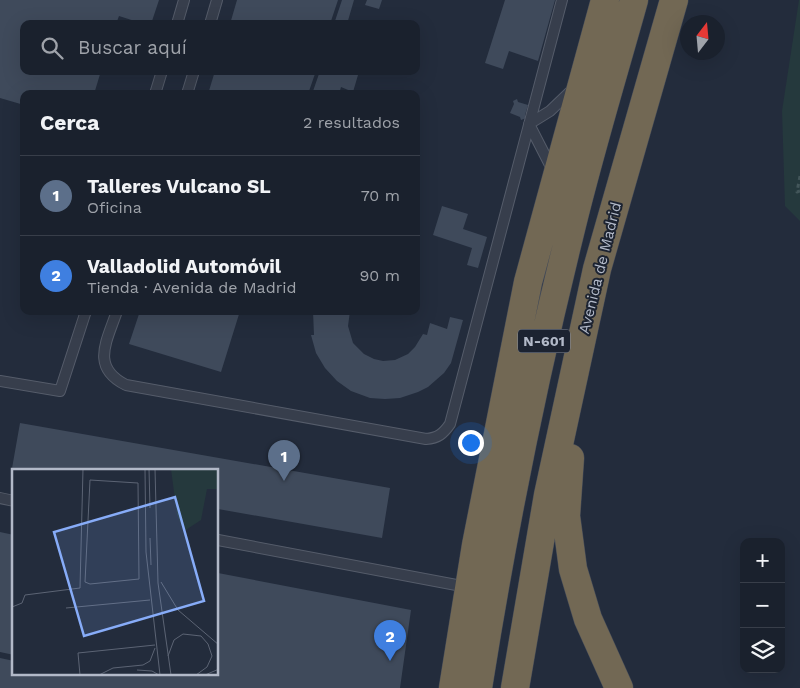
<!DOCTYPE html>
<html lang="es">
<head>
<meta charset="utf-8">
<style>
  :root { --surface:#1a212d; --page:#232935; --text:#f1f3f6; --muted:#9fa3aa; --line:#383e49; --accent:#87acf8 }
  body { margin:0; font-family:"Work Sans",sans-serif; background:var(--page); color:var(--text) }
  .controls { position:absolute; right:15px; bottom:15px; display:grid; overflow:hidden; border-radius:10px; box-shadow:0 5px 20px #0002 }
  .controls button { width:45px; height:45px; display:grid; place-items:center; padding:0; border:0; border-bottom:1px solid var(--line); background:var(--surface); color:var(--text); font:25px sans-serif }
  .compass { position:absolute; left:680px; top:15px; width:45px; height:45px; border-radius:50%; background:var(--surface); box-shadow:0 5px 20px #0002; rotate:16deg }
  .you { position:absolute; left:470px; top:442px; width:18px; height:18px; margin:-12px; border:4px solid #fff; border-radius:50%; background:#1a73e8; box-shadow:0 0 0 8px #1a73e833 }
  .badge { display:grid; place-items:center; width:32px; height:32px; border-radius:50%; background:var(--accent); color:#fff; font-size:16px; font-weight:700 }
  .pin { position:absolute; translate:-50% -41px; filter:drop-shadow(0 1px 2px #0008) }
  .pin::after { content:''; position:absolute; top:26px; width:18px; height:15px; background:inherit; clip-path:polygon(0 0,100% 0,50% 100%) }
  .list { margin:0; padding:0; list-style:none }
  h2 { display:flex; justify-content:space-between; align-items:center; height:65px; margin:0; padding:0 20px; font-size:21px }
  h2 small { font-size:16px; font-weight:400; color:var(--muted) }
  .list li { display:grid; grid-template-columns:32px 1fr auto; gap:15px; align-items:center; box-sizing:border-box; height:80px; padding:0 20px; border-top:1px solid var(--line) }
  .list b { display:block; font-size:19px; white-space:nowrap }
  .list p { margin:0; font-size:16px; white-space:nowrap; color:var(--muted) }
  .list em { font-size:16px; font-style:normal; color:var(--muted) }
  .icon { flex:none; width:28px; height:28px; fill:none; stroke:currentColor; stroke-width:2; stroke-linecap:round; stroke-linejoin:round }
  .map { position:relative; flex:none; width:800px; height:688px; overflow:hidden }
  .search { position:absolute; background:var(--surface); box-shadow:0 5px 20px #0002; left:20px; top:20px; width:400px; height:55px; display:flex; align-items:center; gap:12px; box-sizing:border-box; padding:0 18px; border-radius:10px; color:var(--muted); font-size:19px }
  .panel { position:absolute; background:var(--surface); box-shadow:0 5px 20px #0002; left:20px; top:90px; width:400px; height:225px; border-radius:10px }
  .map>svg:first-child { display:block }
</style>
</head>
<body>
<div class="map">
<svg width="800" height="688" viewBox="0 0 800 688">
  <rect width="100%" height="100%" fill="#232c3c"/>
  <!-- green -->
  <path fill="#25393d" d="M799,0H800V221L785,206L782,111Z"/>
  <!-- building -->
  <path fill="#3f4a5b" d="M0,0H159L151,24H144L119,16L116,24H24V71H101L94,94H24V105L0,98Z
    M237,0H338L330,24H230Z
    M342,0H354L347,24H334Z
    M367,0H382L379,9L365,5Z
    M505,0H555L538,61L509,51L503,69L485,63Z
    M215,71H316L308,94H208Z
    M320,71H345L358,75L353,92L341,87L339,94H312Z
    M517,99L518,102L528,105L525,115L526,118L521,120L520,117L510,113L514,104L513,101Z
    M442,206L468,214L463,229L487,237L478,268L467,265L472,248L433,235Z
    M140,311H240L221,372L129,344Z
    M313,311H350L348,326L353,343L364,354L374,359L383,361L395,360L408,354L415,347L423,334L427,335L430,323L447,329L450,317L463,320L451,363L444,373L428,387L418,392L400,398L385,399L370,398L351,391L337,381L325,368L316,353L311,335H314Z
    M20,423L390,488L382,538L218,509V470H14V474H11Z
    M0,532L14,535V655L0,652Z
    M218,573L411,610L400,688H0V658L14,661V674H218Z"/>
  <g fill="none" stroke-linecap="round" stroke-linejoin="round">
    <defs>
      <path id="lane" d="M177,24L184,0
        M210,24L217,0
        M155,94L162,71
        M187,94L194,71
        M552,172L550,165L529,124L550,111L574,88
        M117,311C107,341 90,367 126,385L426,439C438,438 443,434 450,424L562,0
        M0,381L60,391L86,311
        M0,498L14,501
        M218,540L467,587"/>
      <path id="highway" d="M570,458L566,516L573,569L588,619L619,688
        M453,688L476,545L528,282L605,0
        M478,688C502,536 532,386 569,237C588,157 612,79 634,0
        M515,688L548,495L597,269L674,0"/>
    </defs>
    <!-- lane casing -->
    <use href="#lane" stroke="#555c6a" stroke-width="12"/>
    <!-- highway casing -->
    <use href="#highway" stroke="#424957" stroke-width="29"/>
    <!-- path -->
    <path stroke="#43565a" stroke-width="3" stroke-dasharray="4 4" stroke-linecap="butt" d="M800,176L797,192L800,191"/>
    <!-- lane -->
    <use href="#lane" stroke="#373e4c" stroke-width="10"/>
    <!-- highway -->
    <use href="#highway" stroke="#726854" stroke-width="28"/>
  </g>
  <g text-anchor="middle" stroke-width="4" stroke-linejoin="round" paint-order="stroke">
    <!-- shield labels -->
    <rect fill="#1c2331" stroke="#858c9b" stroke-width="1" x="518" y="329.5" width="52" height="23" rx="4"/>
    <g font-size="14" font-weight="bold" fill="#b2b9c8">
      <text x="544" y="346">N-601</text>
    </g>
    <!-- street labels -->
    <g font-size="15" fill="#b2b9c8" stroke="#1c2331">
      <text transform="translate(600 268) rotate(-76)" y="5">Avenida de Madrid</text>
    </g>
  </g>
  <!-- overview -->
  <g transform="translate(12 469)">
    <rect width="206" height="206" fill="#232c3c"/>
    <path d="M159,0H206V20H195L189,51L172,62L165,46Z" fill="#25393d"/>
    <path fill="none" stroke="#5c6474" stroke-width="1" d="M133,0L134,83L148,206M137,0L138,39M143,0L146,114L159,206M78,11L126,14L127,110L78,115L73,113ZM138,69L139,96M149,113L166,141L207,176M0,138L10,134L13,126L68,119L71,0M54,139L138,131M156,187L162,171L171,165L189,167L196,175L200,187L195,198L184,206M125,201L140,202L147,206M68,206L66,184L143,176M87,206L101,199L131,196L138,192L143,179M193,206L207,200"/>
    <path fill="#87acf8" fill-opacity="0.15" stroke="#87acf8" stroke-width="2.5" d="M163,28L192,132L72,167L42,63Z"/>
    <rect width="206" height="206" fill="none" stroke="#b2b9c8" stroke-width="2.5"/>
  </g>
</svg>
<div class="controls">
<button>+</button>
<button>−</button>
<button><svg class="icon" aria-label="layers" viewBox="0 0 24 24"><path d="M12 4l9 5-9 5-9-5zM3 14l9 5 9-5"/></svg></button>
</div>
<svg class="compass" viewBox="-18 -18 36 36"><path d="M0-13l5 13h-10z" fill="#e53935"/><path d="M0 13l5-13h-10z" fill="#9fa3aa"/></svg>
<div class="you"></div>
<div class="pin badge" style="left:284px;top:481px;background:#5c6f8a">1</div>
<div class="pin badge" style="left:390px;top:661px;background:#3f7fe0">2</div>
<div class="search"><svg class="icon" aria-label="search" viewBox="0 0 24 24"><circle cx="10" cy="10" r="6"/><path d="M15 15l6 6"/></svg>Buscar aquí</div>
<section class="panel">
<h2>Cerca<small>2 resultados</small></h2>
<ul class="list">
<li><span class="badge" style="background:#5c6f8a">1</span><div><b>Talleres Vulcano SL</b><p>Oficina</p></div><em>70 m</em></li>
<li><span class="badge" style="background:#3f7fe0">2</span><div><b>Valladolid Automóvil</b><p>Tienda · Avenida de Madrid</p></div><em>90 m</em></li>
</ul>
</section>
</div>
</body>
</html>
